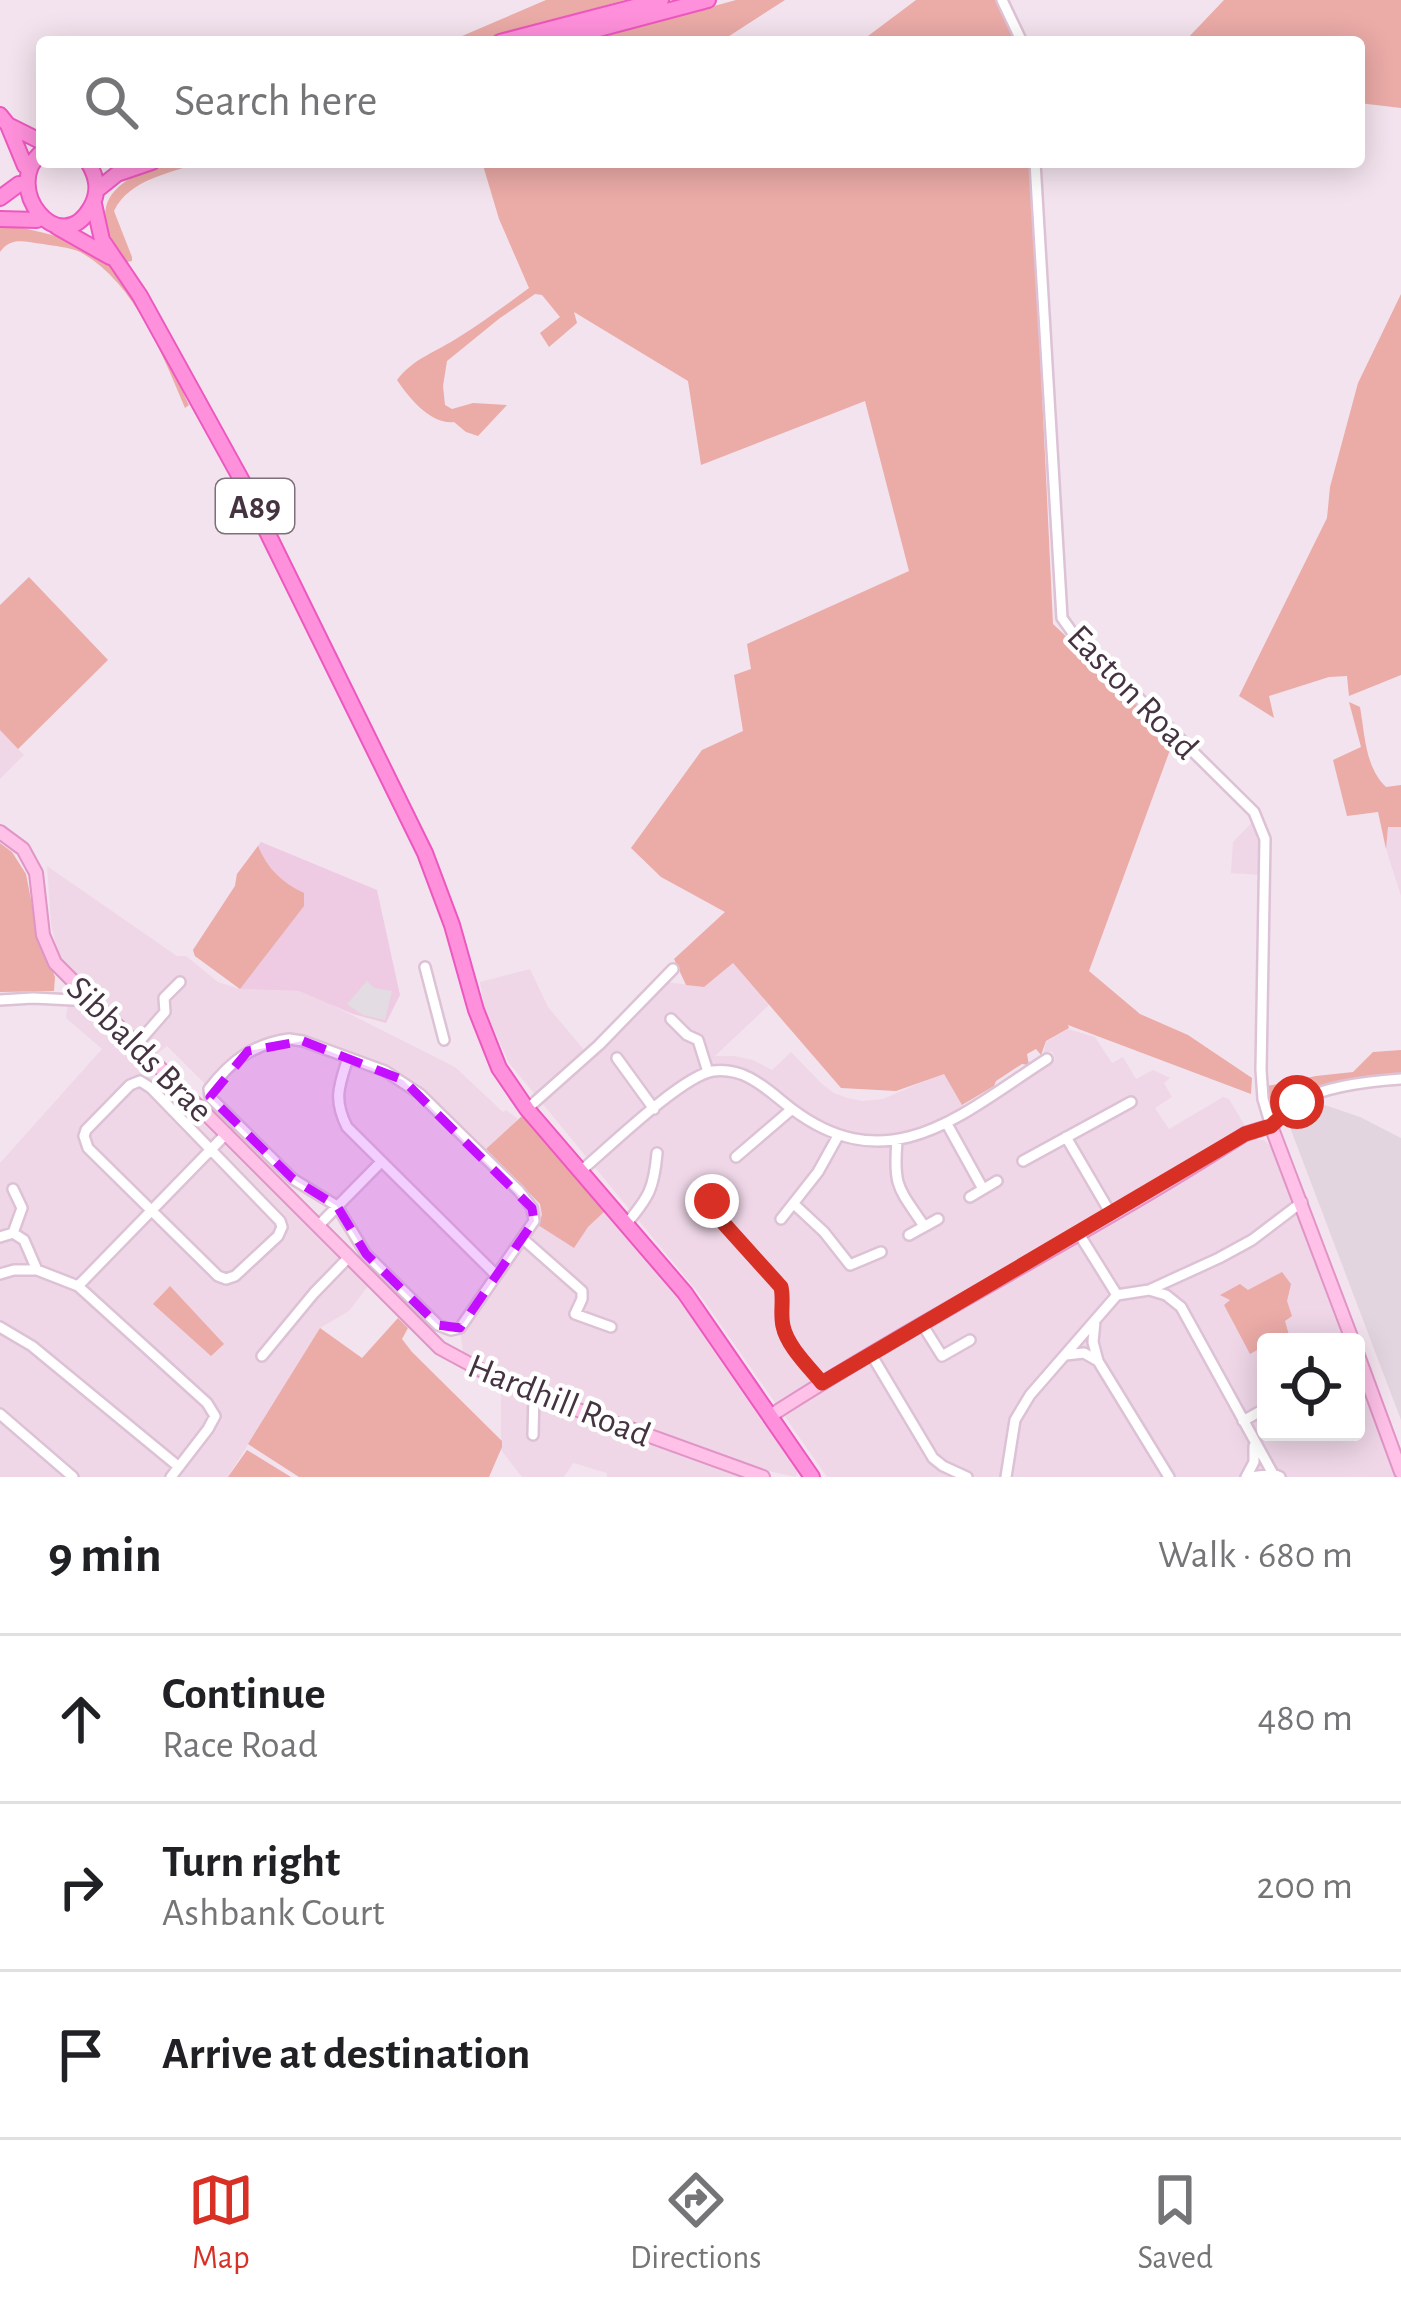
<!DOCTYPE html>
<html lang="en">
<head>
<meta charset="utf-8">
<style>
  :root { --surface:#fff; --page:#f6f6f6; --text:#202124; --muted:#757577; --line:#e0e0e0; --accent:#d93025 }
  body { margin:0; font-family:"Alegreya Sans",sans-serif; background:var(--page); color:var(--text) }
  .controls { position:absolute; right:36px; bottom:36px; display:grid; overflow:hidden; border-radius:12px; box-shadow:0 6px 30px #0003 }
  .controls button { width:108px; height:108px; display:grid; place-items:center; padding:0; border:0; border-bottom:3px solid var(--line); background:var(--surface); color:var(--text); font:60px sans-serif }
  .stop { position:absolute; width:36px; height:36px; margin:-27px; border:9px solid #d93025; border-radius:50%; background:#fff }
  .stop.end { background:#d93025; border-color:#fff; box-shadow:0 3px 12px #0008 }
  .list { margin:0; padding:0; list-style:none }
  h2 { display:flex; justify-content:space-between; align-items:center; height:156px; margin:0; padding:0 48px; font-size:51px }
  h2 small { font-size:39px; font-weight:400; color:var(--muted) }
  .list li { display:grid; grid-template-columns:78px 1fr auto; gap:36px; align-items:center; box-sizing:border-box; height:168px; padding:0 48px; border-top:3px solid var(--line) }
  .list b { display:block; font-size:45px; white-space:nowrap }
  .list p { margin:0; font-size:39px; white-space:nowrap; color:var(--muted) }
  .list em { font-size:39px; font-style:normal; color:var(--muted) }
  .icon { flex:none; width:66px; height:66px; fill:none; stroke:currentColor; stroke-width:2; stroke-linecap:round; stroke-linejoin:round }
  .map { position:relative; flex:none; width:1401px; height:1477px; overflow:hidden }
  .search { position:absolute; background:var(--surface); box-shadow:0 6px 30px #0003; left:36px; right:36px; top:36px; height:132px; display:flex; align-items:center; gap:30px; box-sizing:border-box; padding:0 42px; border-radius:12px; color:var(--muted); font-size:45px }
  .sheet { height:660px; background:var(--surface) }
  nav { display:flex; justify-content:space-around; align-items:center; box-sizing:border-box; height:168px; border-top:3px solid var(--line); background:var(--surface); font-size:33px; color:var(--muted) }
  nav a { display:grid; justify-items:center; gap:6px }
  nav .on { color:var(--accent) }
  .map>svg:first-child { display:block }
</style>
</head>
<body>
<div class="map">
<svg width="1401" height="1477" viewBox="0 0 1401 1477">
  <rect width="100%" height="100%" fill="#f3e3ee"/>
  <!-- residential -->
  <path fill="#efd7e8" d="M0,730L24,755L0,779Z
    M1255,819L1262,843L1260,875L1231,873L1233,842Z
    M1388,826L1401,827V896L1386,849Z
    M47,866L177,956H186L218,982L240,989L299,991L328,1003L455,1067L503,1112L506,1110L518,1119L487,1149L540,1205L542,1215L574,1248L588,1227L605,1211L667,1283L706,1337L798,1468L796,1477L764,1470L554,1394L479,1362L463,1352L460,1329L451,1330L366,1254L337,1206L293,1179L210,1097L209,1088L167,1046L157,1054L60,961L51,925Z
    M732,962L769,1005L715,1056H735L753,1060L772,1070L791,1052L822,1084L834,1093L848,1098L862,1101L883,1099L943,1073L969,1114L1055,1059L1052,1051L1043,1056L1046,1042L1068,1029L1095,1037L1112,1063L1123,1057L1136,1079L1153,1070L1170,1078L1164,1083L1172,1097L1155,1108L1169,1129L1223,1097L1229,1099L1245,1126L1248,1138L1264,1140L1275,1150L1350,1342H1266V1432H1356V1359L1400,1477H827L700,1295L509,1063L485,1010L480,982L530,969L548,1007L590,1057L666,982L704,987Z
    M68,1002L90,1007L116,1030L369,1285L349,1311L320,1328L228,1477H0V1163L102,1049L66,1018Z
    M501,1386L753,1477H607V1473L573,1463L564,1477H522L501,1450Z"/>
  <!-- industrial -->
  <path fill="#e2d5e0" d="M1313,1101L1360,1117L1401,1138V1420L1288,1122L1296,1110Z"/>
  <!-- education -->
  <path fill="#eecbe2" d="M261,842L377,890L400,995L386,1023L353,1014L299,991L240,989L195,956L193,950L235,886L237,874Z"/>
  <!-- green -->
  <path fill="#ebaba7" d="M546,0H625L475,42H448Z
    M736,0H785L720,42H584Z
    M916,0H997L1020,42H860Z
    M1224,0H1401V108L1359,103V42H1184Z
    M167,162H202C171,173 129,179 114,211L132,257V261L127,262C83,208 110,181 167,162Z
    M482,162H1031L1053,624L1174,739L1089,971L1140,1014L1188,1035L1252,1078L1251,1094L1068,1025L1069,1028L1046,1041L1041,1055L1036,1049L1027,1054L1029,1065L1022,1064L996,1081L994,1086L962,1105L944,1074L896,1091L841,1088L733,963L704,987L686,985L674,959L725,912L661,877L631,848L702,750L743,731L734,675L751,669L747,644L909,571L865,401L701,465L688,381L574,312L577,323L549,347L540,333L560,317L542,295L535,294L500,318L447,361L443,386L445,405L452,409L473,403L507,405L478,436L466,432L454,422C431,425 409,398 397,380C412,359 438,351 459,337C483,322 506,305 529,288L499,219Z
    M14,226C44,233 78,239 103,257C133,278 173,369 189,405L185,408C163,355 133,280 80,252C69,247 54,246 43,244C25,242 11,236 0,252V227Z
    M1401,294V675L1349,696L1347,676L1329,677L1269,696L1274,718L1239,696L1327,518L1330,487L1358,383Z
    M29,577L108,660L18,749L0,730V605Z
    M1349,702L1360,707C1365,735 1365,767 1386,787L1401,785V827H1388L1386,849L1378,812L1347,816L1333,760L1361,747Z
    M0,843L12,852L26,874L37,931L55,977L54,991L0,992Z
    M258,846C267,868 282,883 304,893V906L240,989L195,956L193,950L235,886L237,874Z
    M1401,1050V1075C1357,1082 1303,1082 1273,1119L1267,1086L1316,1076L1353,1072L1373,1052Z
    M522,1116L605,1211L588,1227L574,1248L538,1225L542,1215L540,1204L486,1149Z
    M1282,1272L1291,1284L1287,1301L1292,1316L1285,1321L1291,1342H1266V1345L1250,1354L1224,1305L1230,1300L1220,1295L1240,1284L1248,1290Z
    M170,1286L224,1344L211,1356L153,1304Z
    M398,1318L408,1328L402,1339L412,1352L502,1441V1447L489,1477H299L248,1444L320,1328L362,1358Z
    M247,1450L291,1477H228Z"/>
  <!-- parking -->
  <path fill="#e3dce2" d="M367,981L374,988L392,991L385,1020L363,1015L347,1004Z"/>
  <g fill="none" stroke-linecap="round" stroke-linejoin="round">
    <defs>
      <path id="street" d="M1002,0L1022,42
        M1035,162L1062,618L1072,632L1254,812L1265,839L1261,1070L1263,1099L1271,1126C1281,1117 1290,1106 1302,1100C1327,1086 1372,1081 1401,1079
        M425,967L444,1040
        M0,1000L33,998L93,1001
        M671,1019L687,1035L698,1040L708,1072
        M289,1039L303,1041L385,1071L420,1094L519,1191L532,1208L534,1221L460,1328L451,1330L438,1325L366,1254L337,1206L293,1179L210,1097L209,1089C231,1061 253,1044 289,1039Z
        M137,1044L165,1012L164,998L180,982
        M348,1058C339,1086 333,1099 347,1127L496,1275
        M617,1058L654,1109
        M140,1081L151,1088L280,1221L282,1227L278,1236L235,1276L226,1279L218,1276L88,1148L84,1136L86,1130L130,1085Z
        M527,1109L599,1045L673,969
        M947,1124L983,1189
        M1066,1137L1111,1214
        M897,1141C893,1188 899,1188 924,1226
        M736,1157L792,1109
        M1023,1161L1131,1102
        M582,1170C609,1147 682,1076 713,1071C747,1067 767,1090 792,1109C890,1183 963,1113 1047,1059
        M970,1197L997,1181
        M703 1210a9 9 0 1 1 18 0a9 9 0 1 1-18 0Z
        M795,1205L824,1232L850,1265L881,1252
        M717,1217L781,1287C784,1301 780,1313 783,1326C787,1347 809,1367 822,1383
        M781,1219L818,1172L838,1136
        M627,1223C649,1197 654,1188 657,1153
        M318,1226L381,1162
        M13,1233L22,1208L13,1189
        M1079,1234L1117,1295
        M909,1235L938,1219
        M0,1237L13,1233L24,1240L37,1270
        M522,1238L582,1291V1299L575,1314L611,1327
        M0,1274L14,1270H37L78,1286L207,1403L215,1416L208,1429L171,1477
        M78,1286L227,1133
        M1149,1290L1166,1295L1181,1307L1273,1474
        M1095,1321L1093,1342L1098,1361L1169,1477
        M922,1324L942,1356L970,1340
        M0,1327L32,1346L179,1467
        M871,1354L933,1458L943,1466L967,1477
        M1066,1355L1084,1353L1098,1361
        M262,1356L314,1293L349,1257
        M0,1414L73,1477
        M1243,1421L1266,1408
        M533,1435L534,1394
        M1006,1477L1015,1420L1030,1395L1117,1295L1149,1290L1219,1258L1252,1240L1302,1202
        M1246,1477L1254,1462V1446
        M1251,1477L1273,1474L1280,1477"/>
      <path id="secondary" d="M0,832L23,849L36,873L43,935L55,963L440,1348L490,1375L534,1394L763,1477
        M1356,1350L1401,1472
        M770,1416C925,1316 1090,1234 1245,1134L1271,1126L1353,1342"/>
      <path id="primary" d="M500,42L661,0
        M550,42L708,0
        M0,115L8,125L25,166
        M8,125L42,142
        M42,152C0,187 60,262 91,207C100,191 97,177 88,162
        M97,190L117,174L152,162
        M0,198L19,184
        M94,204L102,240L140,296L241,479L425,853L452,925L476,1010L499,1068L527,1109L685,1293L812,1477
        M0,219L37,220
        M57,227L110,257"/>
    </defs>
    <!-- street casing -->
    <use href="#street" stroke="#ddc2d6" stroke-width="14"/>
    <!-- secondary casing -->
    <use href="#secondary" stroke="#e194c6" stroke-width="16"/>
    <!-- primary casing -->
    <use href="#primary" stroke="#ed57bf" stroke-width="18"/>
    <!-- street -->
    <use href="#street" stroke="#fff" stroke-width="9"/>
    <!-- secondary -->
    <use href="#secondary" stroke="#ffc1e8" stroke-width="12"/>
    <!-- primary -->
    <use href="#primary" stroke="#ff90db" stroke-width="14"/>
  </g>
  <g fill="none" stroke-linecap="round" stroke-linejoin="round">
    <!-- route -->
    <path stroke="#d93025" stroke-width="15" d="M712,1201L720,1206L718,1217L781,1287C784,1300 780,1313 783,1326C787,1346 809,1367 822,1383L1245,1134L1271,1126L1297,1102"/>
  </g>
  <!-- marked area -->
  <path fill="#c40eff" fill-opacity="0.2" stroke="#c40eff" stroke-width="9" stroke-dasharray="24 15" stroke-linejoin="round" d="M303,1041L403,1080L532,1208L534,1221L460,1328L438,1325L366,1254L337,1206L293,1179L210,1097L248,1051Z"/>
  <g text-anchor="middle" stroke-width="9" stroke-linejoin="round" paint-order="stroke">
    <!-- shield labels -->
    <rect fill="#fff" stroke="#7d707a" stroke-width="3" x="216" y="479" width="78" height="54" rx="9"/>
    <g font-size="33" font-weight="bold" fill="#453341">
      <text x="255" y="518">A89</text>
    </g>
    <!-- street labels -->
    <g font-size="36" fill="#453341" stroke="#fff">
      <text transform="translate(1134 691) rotate(46)" y="13">Easton Road</text>
      <text transform="translate(141 1048) rotate(45)" y="13">Sibbalds Brae</text>
      <text transform="translate(560 1399) rotate(22)" y="13">Hardhill Road</text>
    </g>
  </g>
</svg>
<div class="controls">
<button><svg class="icon" aria-label="locate" viewBox="0 0 24 24"><circle cx="12" cy="12" r="6"/><path d="M12 2v4M12 18v4M2 12h4M18 12h4"/></svg></button>
</div>
<div class="stop" style="left:1297px;top:1102px"></div>
<div class="stop end" style="left:712px;top:1201px"></div>
<div class="search"><svg class="icon" aria-label="search" viewBox="0 0 24 24"><circle cx="10" cy="10" r="6"/><path d="M15 15l6 6"/></svg>Search here</div>
</div>
<section class="sheet">
<h2>9 min<small>Walk · 680 m</small></h2>
<ul class="list">
<li><svg class="icon" aria-label="ahead" viewBox="0 0 24 24"><path d="M12 20V5M6 11l6-6 6 6"/></svg><div><b>Continue</b><p>Race Road</p></div><em>480 m</em></li>
<li><svg class="icon" aria-label="right" viewBox="0 0 24 24"><path d="M7 20v-9h11M14 6l5 5-5 5"/></svg><div><b>Turn right</b><p>Ashbank Court</p></div><em>200 m</em></li>
<li><svg class="icon" aria-label="arrive" viewBox="0 0 24 24"><path d="M6 21V4h12l-3 4 3 4H6"/></svg><div><b>Arrive at destination</b></div></li>
</ul>
</section>
<nav>
<a class="on"><svg class="icon" aria-label="map" viewBox="0 0 24 24"><path d="M3 6l6-2 6 2 6-2v14l-6 2-6-2-6 2zM9 4v14M15 6v14"/></svg>Map</a>
<a><svg class="icon" aria-label="directions" viewBox="0 0 24 24"><path d="M12 3l9 9-9 9-9-9zM9 14v-3h6M13 9l2 2-2 2"/></svg>Directions</a>
<a><svg class="icon" aria-label="saved" viewBox="0 0 24 24"><path d="M7 4h10v16l-5-4-5 4z"/></svg>Saved</a>
</nav>
</body>
</html>
